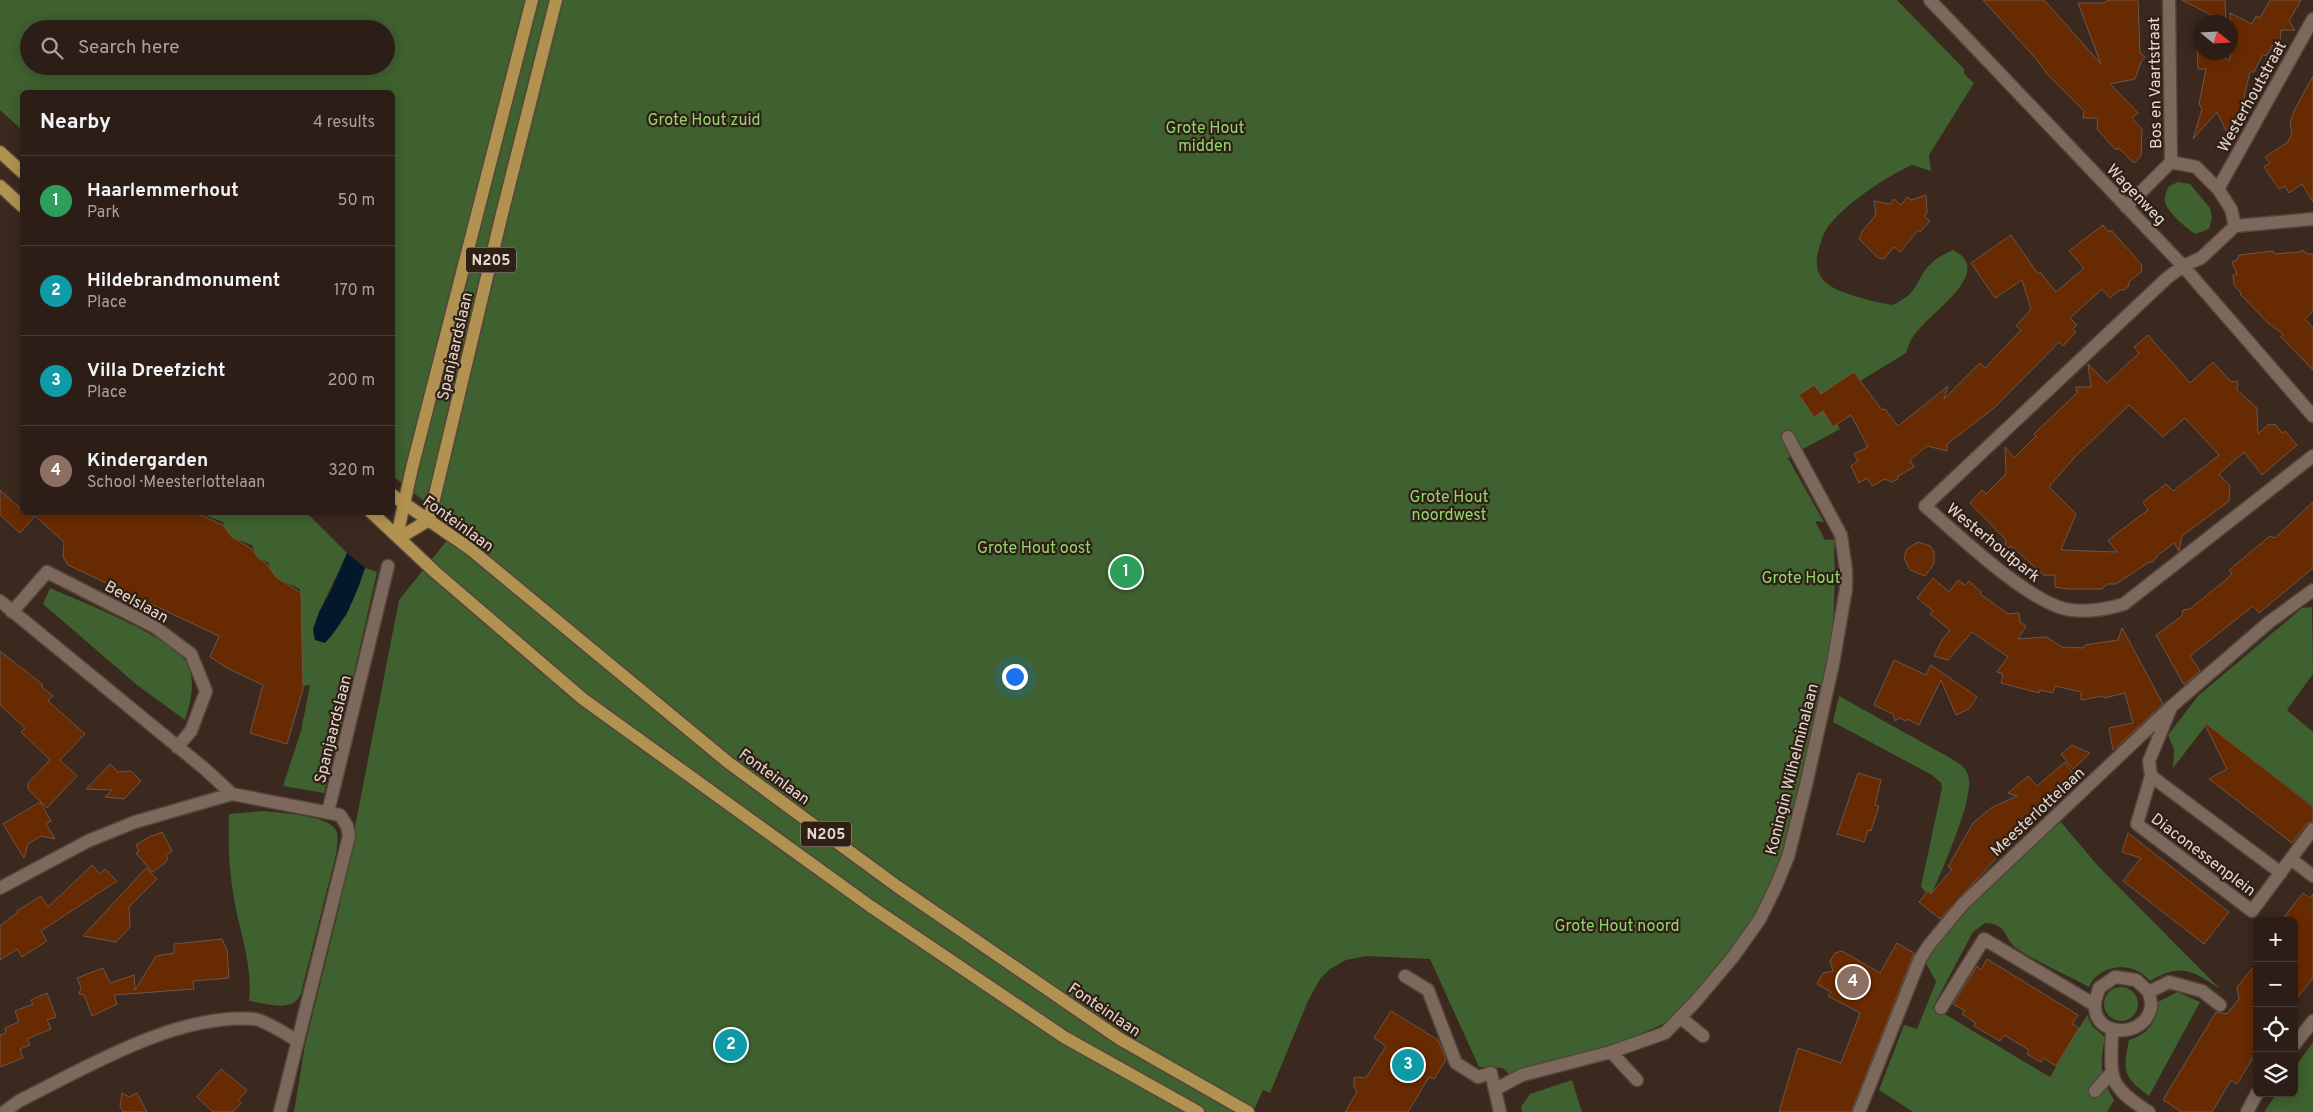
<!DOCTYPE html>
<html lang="en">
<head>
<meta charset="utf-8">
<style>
  :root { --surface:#2c1e16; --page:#34271f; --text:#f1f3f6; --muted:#a6a2a1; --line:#483c35; --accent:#1a73e8 }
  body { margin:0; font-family:Overpass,sans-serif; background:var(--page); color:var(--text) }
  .controls { position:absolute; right:15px; bottom:15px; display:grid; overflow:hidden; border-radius:8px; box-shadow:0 2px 12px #0003 }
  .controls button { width:45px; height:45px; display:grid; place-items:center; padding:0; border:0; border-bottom:1px solid var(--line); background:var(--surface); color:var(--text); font:25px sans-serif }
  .compass { position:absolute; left:2193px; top:15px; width:45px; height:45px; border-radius:50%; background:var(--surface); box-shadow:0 2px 12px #0003; rotate:108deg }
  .you { position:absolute; left:1014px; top:676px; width:18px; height:18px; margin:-12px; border:4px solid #fff; border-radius:50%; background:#1a73e8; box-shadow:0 0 0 8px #1a73e833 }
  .badge { display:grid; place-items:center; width:32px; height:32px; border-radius:50%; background:var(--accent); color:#fff; font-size:16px; font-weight:700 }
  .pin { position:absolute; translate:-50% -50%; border:2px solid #fff; box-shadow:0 1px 5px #0006 }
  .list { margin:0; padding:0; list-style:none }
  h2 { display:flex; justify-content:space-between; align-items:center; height:65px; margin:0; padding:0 20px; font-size:21px }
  h2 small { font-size:16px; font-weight:400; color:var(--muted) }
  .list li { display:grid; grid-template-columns:32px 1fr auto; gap:15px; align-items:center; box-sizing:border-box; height:90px; padding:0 20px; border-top:1px solid var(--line) }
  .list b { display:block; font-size:19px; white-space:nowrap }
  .list p { margin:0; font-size:16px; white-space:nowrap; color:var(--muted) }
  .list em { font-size:16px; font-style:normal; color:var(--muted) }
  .icon { flex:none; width:28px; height:28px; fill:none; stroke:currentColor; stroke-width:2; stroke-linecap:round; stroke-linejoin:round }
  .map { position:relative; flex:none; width:2313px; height:1112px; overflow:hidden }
  .search { position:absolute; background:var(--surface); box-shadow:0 2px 12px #0003; left:20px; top:20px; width:375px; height:55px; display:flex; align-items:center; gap:12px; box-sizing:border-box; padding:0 18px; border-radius:28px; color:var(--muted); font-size:19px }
  .panel { position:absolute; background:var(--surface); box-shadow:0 2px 12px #0003; left:20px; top:90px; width:375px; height:425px; border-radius:8px }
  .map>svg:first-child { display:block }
</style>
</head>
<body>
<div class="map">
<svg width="2313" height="1112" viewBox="0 0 2313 1112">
  <rect width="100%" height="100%" fill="#3b281e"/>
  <!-- green -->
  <path fill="#3e612f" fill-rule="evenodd" d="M0,0H1897L1964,69V74L1974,83L1929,155L1931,171L1912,165C1884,178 1846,203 1827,228C1823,234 1821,242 1819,249C1815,260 1816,272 1824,281C1835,293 1875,302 1892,305C1922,293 1914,277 1935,260C1940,256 1947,253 1953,250C1994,270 1936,309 1921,327C1913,335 1909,343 1906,353L1826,402L1840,429L1803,449L1802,448L1788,458L1824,522L1815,521L1825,540L1836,539L1834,551L1835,574L1833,628L1817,711L1787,842L1752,936L1675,1017L1659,1026L1617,1044L1510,1075L1503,1068L1479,1067L1430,959L1367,956L1346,960L1330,969L1320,979L1308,1001L1270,1093L1263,1090L1253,1112H294L305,1045L340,904L399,600L457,528L393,476L392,92H22V130L0,110ZM29,29H386V66H29Z
    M2178,182L2190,184L2210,208L2212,218L2209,229L2195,234C2186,228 2171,215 2166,205C2163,199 2166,192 2169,186Z
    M200,513H307L347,553C336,579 321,604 313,630L346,616L365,568L377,572L350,691L324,793L283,786L301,731L310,685L303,686L300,589L273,577L268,562L257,558L252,545L228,536L223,522Z
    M50,588C79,601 175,638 187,663C196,681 191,702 185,720L137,685L43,604Z
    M2312,607L2313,674L2287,710L2313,732V806L2207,724L2173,768L2174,749L2168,735L2198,696L2302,608Z
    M1839,696L1952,759C1958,763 1966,767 1968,775C1976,796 1941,871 1932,894L1924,891L1921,886L1942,788L1941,783L1932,775L1833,722Z
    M264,811C280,813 328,815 336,830C339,837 337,847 336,854L301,993C294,1014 265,1003 249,1001C253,965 240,934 234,899C229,871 228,843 229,814Z
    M2060,821L2098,866L2220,989C2192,970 2180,963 2150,981C2134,961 2100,963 2089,987C2065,974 2038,963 2016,948C2003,938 2009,924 1985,923L1973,932L1933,1007L2050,1077L2087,1015L2092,1026L2105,1037C2100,1063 2099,1076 2114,1100L2107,1112H1913L1879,1090L1904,1025L1917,1029L1936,982L1926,963L1941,940L1967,907Z
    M2104 1004a17 17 0 1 1 34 0a17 17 0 1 1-34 0Z
    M2177,992L2200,1002L2149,1096C2122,1077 2123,1070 2129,1040C2148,1034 2158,1021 2158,1002Z
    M2313,1042V1112H2264L2277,1093H2294V1069Z
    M1572,1080L1582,1112H1522L1521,1107L1530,1094Z"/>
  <!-- water -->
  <path fill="#04182d" d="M347,553L365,568C356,596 345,622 325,643L315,640L313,630L319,612L331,591Z
    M721 1045a10 10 0 1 1 20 0a10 10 0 1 1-20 0Z"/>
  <!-- building -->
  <path fill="#682a00" stroke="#6b564c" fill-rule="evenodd" d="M1983,0H2044L2101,64L2078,3H2104L2109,0H2138L2140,53L2145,57L2141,62L2135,79L2110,84L2138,113L2132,118L2142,129L2141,156L2134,163L2120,149H2115L2097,129L2098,118H2083L2084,111L2048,75L2037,60Z
    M2182,0H2225L2226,22H2225Z
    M2270,0H2301L2289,21L2295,30H2281L2280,42L2274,43L2267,55L2262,56L2254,72H2250L2244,97L2246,102L2242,105L2240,114L2235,117L2229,137L2217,112L2193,139L2202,109L2199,104L2206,69H2198L2197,44L2200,46V52H2214L2230,61V13L2252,24L2256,16L2260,18Z
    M2313,76V202L2302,184L2289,193L2285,186L2279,189L2264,167L2270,163L2265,157L2288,142L2292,133L2290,122L2294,111Z
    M1926,195L1927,213L1924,216L1930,221L1920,232L1918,230L1900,252L1894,247L1884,259L1878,258L1859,239L1863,230L1876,215L1874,201L1890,204L1894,199L1901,205L1907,197L1911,200Z
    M2103,225L2107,231H2112L2142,265L2141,272L2129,282V286L2124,290H2120L2110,298L2102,289L2070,318L2077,325L2073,329L2076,332L2063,346L2059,342L1994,408L1947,444V451L1927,446L1910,460L1914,467L1898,476V479L1891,482L1885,479L1872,486L1867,478L1859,483L1851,466L1858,461L1854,454L1868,447L1851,415L1833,427L1823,411L1814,417L1799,395L1814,385L1821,394L1854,372L1882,410L1885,409L1898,426L1948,386L1944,399L1980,363L1985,368L2021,330L2016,326L2031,309L2022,280L1995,298L1971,263L2011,235L2038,274L2040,272L2056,292L2084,268L2069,251Z
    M2303,250L2307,254H2313V311L2305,319L2313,328V370L2281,337L2283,334L2268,323L2240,294L2241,293L2234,285L2233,275L2237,274L2232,262L2237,260L2239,255L2273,251L2274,254L2299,252Z
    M2148,335L2190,383L2213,362L2231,382L2238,381L2237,390L2257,408L2258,434L2269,424L2276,425L2282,433L2285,431L2297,445L2262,475L2244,452L2219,474L2230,486L2229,501L2182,536L2179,551L2174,543L2158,555L2153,562H2149L2116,584H2107L2102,589H2068L2055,587V575H2043L2013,547H2005L2006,540L1970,503L1982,490L1986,494L2006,474L2005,447L2014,458L2036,436L2034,434L2077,393L2076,387H2091L2088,364L2107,383L2139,353L2134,347ZM2129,405L2163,437L2185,418L2219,455L2173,491L2166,484L2143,502L2148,510L2108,540L2117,552L2061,550L2076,514L2049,487L2074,458Z
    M0,490L22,510V512H194L223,525L232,537L252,549L258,558L266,563L276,577L301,593L303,689L287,744L250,733L263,685L229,669L210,657L219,636L68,565L63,557L64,542L35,516L20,533L0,515Z
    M2313,502V568L2259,613L2253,606L2190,656L2200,671L2184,685L2156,635L2182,616L2183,610L2190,609L2228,578L2232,573L2229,570L2270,536L2275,538Z
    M1918,542L1930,546L1934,551V564L1925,576L1910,570L1904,558L1907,549Z
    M1933,578L1949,592L1958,580L1965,585L1969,581L1981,592L1980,594L2008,614L2019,613L2020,622L2026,626L2018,639L2046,637L2062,647L2083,648L2085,645L2118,640L2122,628L2163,704L2113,750L2109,728L2133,723L2125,693L2104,698L2103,696L2081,700V692L2055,686L2053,693L2040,690L2039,693L2001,683L2003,674L1997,672L2008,657L1972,632L1948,660L1934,656L1942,640L1950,630L1930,614L1933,611L1917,598Z
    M0,651L42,684V687L53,696L48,701L85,734L60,760L77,776L47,808L28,789V783L50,760L21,732L25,728L0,705Z
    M1894,660L1926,675L1931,665L1977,697L1969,709L1956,715L1941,680L1919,725L1907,719L1906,721L1900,718L1895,721L1893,714L1874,705Z
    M2203,721L2313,807V821L2306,824L2292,843L2209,779L2227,769Z
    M2072,745L2090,753L2073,769L2061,754Z
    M2065,762L2077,779L2051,802L2055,806L2053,808L2046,806L2040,811L1940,919L1919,902L1928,891L1931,894L1952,869L1948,867L1973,823L1991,808L2017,796L2008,793L2028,776L2037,786Z
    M110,764L118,772L131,771L141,781L124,799L105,797L112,790L86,789Z
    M1858,773L1881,780L1875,805L1879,806L1871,831L1868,830L1864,842L1837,834Z
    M40,802L51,821L46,824L55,839L41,836L28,844L24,858L3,824Z
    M162,832L172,851L166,855L168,859L164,864L152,872L136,853L139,851L136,845L152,835L153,836Z
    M2128,833L2229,912L2204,944L2123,881L2141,858L2122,852Z
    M92,865L100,874L105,869L117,881L41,931L47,941L22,957L17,949L0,960V926L18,912L17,911L41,896L48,907Z
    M146,868L157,879L129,907L130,927L116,942L83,936Z
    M2303,893L2310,898L2313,894V978L2294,1002V921H2281Z
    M222,939L227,950L229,978L193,981L194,989L114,995L117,1004L92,1016L84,995L79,994L81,987L77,978L103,968L110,983L134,975L135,990L156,956L174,953V944Z
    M1897,943L1914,953L1851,1112H1779L1798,1048L1841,1063L1860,1013L1828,996L1831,992L1817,984L1823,973L1833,971L1830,961L1835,953L1842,951L1880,973Z
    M1987,959L2078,1015L2072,1024L2079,1028L2056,1066L2043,1058L2041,1062L2027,1054L2029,1050L2004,1035L2000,1041L1974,1026L1976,1023L1962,1014L1965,1011L1953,1004L1977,966L1981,970Z
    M2257,963V1051L2237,1084L2231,1080L2212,1112H2182L2163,1100L2216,1012L2227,1014L2239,999L2237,987Z
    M47,993L56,1017L47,1020L51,1029L27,1039L30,1045L20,1049L23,1058L0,1067V1035L6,1033L5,1028L19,1022L15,1011L33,1004L31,1000Z
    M1391,1011L1438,1040L1446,1060L1434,1079L1429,1077L1408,1112H1345L1357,1092L1354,1087V1077L1366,1078L1386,1046L1374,1038Z
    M221,1069L247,1090L238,1101L241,1103L233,1112H213L197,1097Z
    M122,1093L129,1097L137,1093L147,1112H123L120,1106Z"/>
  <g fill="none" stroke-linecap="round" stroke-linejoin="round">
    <defs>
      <path id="minor" d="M1930,0L2183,266L2313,416
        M2171,162L2196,167L2218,189L2231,209L2235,226
        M2218,189L2313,19
        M2126,207L2171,162L2169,0
        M2313,219L2235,226L2201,258L2183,266L2167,278L1925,506C1956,533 2032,606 2071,610C2088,612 2108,609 2124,604L2313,456
        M0,601L205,769L232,794
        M12,612L47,572L155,627L191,654L206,691L191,731L177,747
        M2170,710L2149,761L2151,776L2137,824L2252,911L2313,829
        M2151,776L2281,873
        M328,812L388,566
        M2291,859L2313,876
        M0,888L88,841L135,822L232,794L340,815L347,826L349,836L280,1112
        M1405,976L1428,990L1456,1063L1478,1077L1491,1073L1500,1112
        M2115,977L2136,980L2149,992C2149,996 2152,1003 2151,1007C2145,1039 2093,1038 2095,1004C2095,999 2098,993 2099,988Z
        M2149,992L2169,982L2202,991L2220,1005
        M1941,1008L1984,939L2095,1005
        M1680,1017L1703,1036
        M2112,1030C2111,1078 2106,1085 2149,1112
        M2294,1045L2313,1021
        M1611,1052L1637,1080
        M1496,1089L1522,1075L1611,1052L1665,1033L1696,1001L1733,957L1760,919L1776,886L1788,857L1806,785L1833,664L1846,589V570L1841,535L1788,437
        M2095,1091L2112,1072
        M4,1112L19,1101C87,1067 176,1013 254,1019C265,1020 287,1035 298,1041
        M1859,1112L1920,959L1929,945L1963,904L2172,706L2268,623L2313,590
        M2247,1112L2257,1093"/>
      <path id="major" d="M0,152L22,172
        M0,186L22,206
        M392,495L469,548L729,763L898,887L1120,1039L1248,1112
        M371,512L435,572L583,699L870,906L1064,1037L1198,1112
        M397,536L412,468L532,0
        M399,538L429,520L500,222L556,0"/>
    </defs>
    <!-- minor casing -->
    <use href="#minor" stroke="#54453c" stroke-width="15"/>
    <!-- major casing -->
    <use href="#major" stroke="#54453c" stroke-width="15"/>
    <!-- minor -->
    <use href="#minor" stroke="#7d685c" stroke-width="12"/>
    <!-- major -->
    <use href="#major" stroke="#b19250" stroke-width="12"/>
  </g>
  <g text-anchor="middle" stroke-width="4.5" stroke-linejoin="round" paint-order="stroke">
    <!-- shield labels -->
    <g fill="#301f15" stroke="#aea099" stroke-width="1">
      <rect x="466" y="247.5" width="50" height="25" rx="4"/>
      <rect x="801" y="821.5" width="50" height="25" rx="4"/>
    </g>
    <g font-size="15" font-weight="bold" fill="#e4d8d1">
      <text x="491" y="265">N205</text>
      <text x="826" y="839">N205</text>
    </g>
    <!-- street labels -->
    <g font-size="16" fill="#e4d8d1" stroke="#301f15">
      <text transform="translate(2154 83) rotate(-91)" y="6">Bos en Vaartstraat</text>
      <text transform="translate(2251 96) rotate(-61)" y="6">Westerhoutstraat</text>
      <text transform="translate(2137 194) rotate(46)" y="6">Wagenweg</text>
      <text transform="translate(454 346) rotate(-77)" y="6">Spanjaardslaan</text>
      <text transform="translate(459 523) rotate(36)" y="6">Fonteinlaan</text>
      <text transform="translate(1994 542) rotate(39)" y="6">Westerhoutpark</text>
      <text transform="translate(137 601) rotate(29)" y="6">Beelslaan</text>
      <text transform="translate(332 729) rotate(-76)" y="6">Spanjaardslaan</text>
      <text transform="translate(1791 769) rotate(-76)" y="6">Koningin Wilhelminalaan</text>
      <text transform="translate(775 776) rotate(36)" y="6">Fonteinlaan</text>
      <text transform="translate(2037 811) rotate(-43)" y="6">Meesterlottelaan</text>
      <text transform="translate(2204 854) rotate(37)" y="6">Diaconessenplein</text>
      <text transform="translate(1105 1009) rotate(34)" y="6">Fonteinlaan</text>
    </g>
    <!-- park labels -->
    <g font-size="16" fill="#8fd96f" stroke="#301f15">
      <text x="704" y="125">Grote Hout zuid</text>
      <text x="1205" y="133">Grote Hout<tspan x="1205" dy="18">midden</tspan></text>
      <text x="1449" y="502">Grote Hout<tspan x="1449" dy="18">noordwest</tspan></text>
      <text x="1034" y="553">Grote Hout oost</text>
      <text x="1801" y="583">Grote Hout</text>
      <text x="1617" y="931">Grote Hout noord</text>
    </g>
  </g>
</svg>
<div class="controls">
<button>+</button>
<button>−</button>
<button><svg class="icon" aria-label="locate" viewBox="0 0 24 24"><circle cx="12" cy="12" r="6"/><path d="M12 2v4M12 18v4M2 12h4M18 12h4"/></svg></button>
<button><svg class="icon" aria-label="layers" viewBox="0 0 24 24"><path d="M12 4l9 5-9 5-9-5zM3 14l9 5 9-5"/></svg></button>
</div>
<svg class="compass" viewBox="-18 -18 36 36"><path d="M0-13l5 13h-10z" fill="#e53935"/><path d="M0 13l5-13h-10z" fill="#a6a2a1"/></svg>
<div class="you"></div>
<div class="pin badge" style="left:1126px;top:572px;background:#2e9e5b">1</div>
<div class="pin badge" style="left:731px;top:1045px;background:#0f9aa8">2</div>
<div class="pin badge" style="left:1408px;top:1065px;background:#0f9aa8">3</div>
<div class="pin badge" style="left:1853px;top:982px;background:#8d6e63">4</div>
<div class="search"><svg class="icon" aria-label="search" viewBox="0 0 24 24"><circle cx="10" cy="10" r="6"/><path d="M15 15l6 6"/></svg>Search here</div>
<section class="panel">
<h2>Nearby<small>4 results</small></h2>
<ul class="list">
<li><span class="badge" style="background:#2e9e5b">1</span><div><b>Haarlemmerhout</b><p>Park</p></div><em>50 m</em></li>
<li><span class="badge" style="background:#0f9aa8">2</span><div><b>Hildebrandmonument</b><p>Place</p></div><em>170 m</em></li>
<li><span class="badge" style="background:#0f9aa8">3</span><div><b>Villa Dreefzicht</b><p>Place</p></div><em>200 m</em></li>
<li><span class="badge" style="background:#8d6e63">4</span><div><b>Kindergarden</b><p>School · Meesterlottelaan</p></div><em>320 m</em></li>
</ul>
</section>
</div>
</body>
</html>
